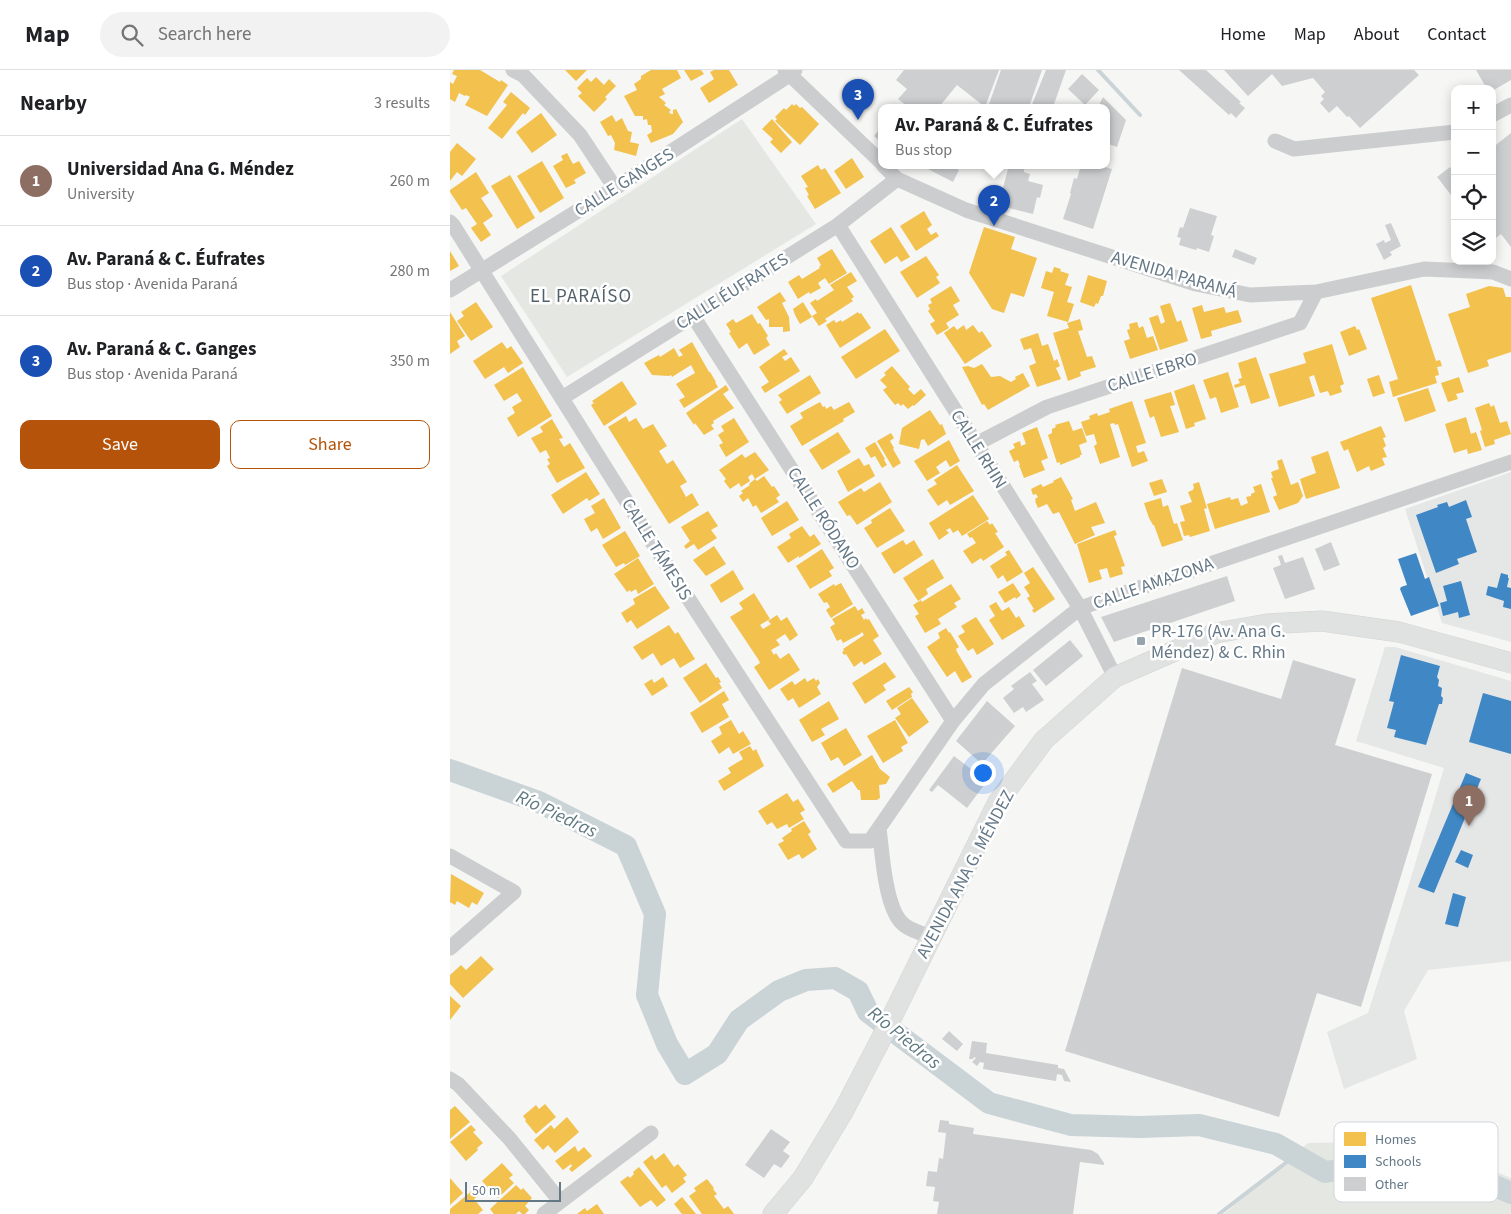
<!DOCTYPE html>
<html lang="en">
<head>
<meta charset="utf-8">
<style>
  :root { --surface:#fff; --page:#f2f2f2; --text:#202124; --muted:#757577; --line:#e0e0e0; --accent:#b45309 }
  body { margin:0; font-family:"Source Sans 3",sans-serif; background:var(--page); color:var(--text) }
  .controls { position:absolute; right:15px; top:15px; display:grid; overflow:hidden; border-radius:10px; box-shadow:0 2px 12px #0003 }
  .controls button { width:45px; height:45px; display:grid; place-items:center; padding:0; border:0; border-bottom:1px solid var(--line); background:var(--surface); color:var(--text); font:25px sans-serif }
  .scale { position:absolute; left:15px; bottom:12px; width:96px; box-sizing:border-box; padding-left:5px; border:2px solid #657886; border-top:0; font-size:14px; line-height:18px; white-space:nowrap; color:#657886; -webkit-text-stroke:4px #fff; paint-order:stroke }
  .you { position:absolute; left:532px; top:702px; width:18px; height:18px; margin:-12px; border:4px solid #fff; border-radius:50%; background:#1a73e8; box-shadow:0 0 0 8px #1a73e833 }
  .badge { display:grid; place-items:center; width:32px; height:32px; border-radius:50%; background:var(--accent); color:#fff; font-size:16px; font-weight:700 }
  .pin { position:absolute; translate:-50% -41px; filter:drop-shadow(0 1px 2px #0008) }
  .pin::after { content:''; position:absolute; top:26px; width:18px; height:15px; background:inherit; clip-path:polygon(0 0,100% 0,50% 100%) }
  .popup { position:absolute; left:428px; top:34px; width:232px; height:65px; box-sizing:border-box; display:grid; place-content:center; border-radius:10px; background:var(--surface); filter:drop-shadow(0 1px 4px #0005); font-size:16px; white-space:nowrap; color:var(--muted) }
  .popup b { font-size:19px; color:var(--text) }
  .popup::after { content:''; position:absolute; left:50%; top:100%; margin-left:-10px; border:10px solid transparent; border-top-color:var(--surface) }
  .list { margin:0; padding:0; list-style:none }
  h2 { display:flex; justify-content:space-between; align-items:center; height:65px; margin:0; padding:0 20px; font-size:21px }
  h2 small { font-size:16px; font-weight:400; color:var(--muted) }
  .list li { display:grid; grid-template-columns:32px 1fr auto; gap:15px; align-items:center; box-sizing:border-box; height:90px; padding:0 20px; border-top:1px solid var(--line) }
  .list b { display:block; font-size:19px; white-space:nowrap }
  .list p { margin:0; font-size:16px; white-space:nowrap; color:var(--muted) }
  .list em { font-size:16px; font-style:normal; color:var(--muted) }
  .actions { display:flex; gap:10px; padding:15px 20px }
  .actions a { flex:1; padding:11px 0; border:1px solid var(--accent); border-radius:10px; text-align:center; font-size:18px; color:var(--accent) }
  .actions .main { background:var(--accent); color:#fff }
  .icon { flex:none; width:28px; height:28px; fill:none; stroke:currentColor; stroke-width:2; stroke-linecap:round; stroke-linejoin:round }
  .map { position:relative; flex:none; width:1061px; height:1144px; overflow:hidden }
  header { display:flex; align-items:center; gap:30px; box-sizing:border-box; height:70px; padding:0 25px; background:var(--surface); border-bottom:1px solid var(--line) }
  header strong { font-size:24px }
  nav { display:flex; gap:28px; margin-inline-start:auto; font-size:18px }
  .search { width:350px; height:45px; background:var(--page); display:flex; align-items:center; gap:12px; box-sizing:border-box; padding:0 18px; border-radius:28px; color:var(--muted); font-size:19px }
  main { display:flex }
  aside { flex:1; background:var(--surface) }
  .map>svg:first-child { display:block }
</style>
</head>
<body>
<header>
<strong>Map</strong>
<div class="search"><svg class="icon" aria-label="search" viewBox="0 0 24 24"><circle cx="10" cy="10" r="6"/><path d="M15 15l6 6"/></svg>Search here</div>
<nav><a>Home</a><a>Map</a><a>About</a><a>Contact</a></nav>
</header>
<main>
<aside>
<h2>Nearby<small>3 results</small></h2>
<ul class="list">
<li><span class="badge" style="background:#8d6e63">1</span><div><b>Universidad Ana G. Méndez</b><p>University</p></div><em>260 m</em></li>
<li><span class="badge" style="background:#1a4fb4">2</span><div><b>Av. Paraná &amp; C. Éufrates</b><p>Bus stop · Avenida Paraná</p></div><em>280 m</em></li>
<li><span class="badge" style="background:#1a4fb4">3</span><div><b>Av. Paraná &amp; C. Ganges</b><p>Bus stop · Avenida Paraná</p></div><em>350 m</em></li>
</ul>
<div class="actions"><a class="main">Save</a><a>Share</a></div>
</aside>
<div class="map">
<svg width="1061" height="1144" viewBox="0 0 1061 1144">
  <rect width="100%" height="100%" fill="#f6f6f5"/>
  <!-- built -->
  <path fill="#e5e6e6" d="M1061,402V572L992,553L955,439Z
    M935,577H945L1061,611V891L978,900L954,941L967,989L894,1019L877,962L918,943L959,814L994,698L906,671Z"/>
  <!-- green -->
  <path fill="#e5e8e2" d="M292,49L366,154L117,307L51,206Z
    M970,1071L1061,1108V1144H774L858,1073Z"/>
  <!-- homes -->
  <path fill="#f2c14e" d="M4,0H30L50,12L51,10L58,15L37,46L15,35L20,27L16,25L15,26L9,23L5,32L0,29V12L3,14L7,6L2,4Z
    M115,0H137L126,11Z
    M201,0H227L231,8L212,19L215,24L209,27L216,33L214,35L221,40L219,42L221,44H223V40L226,39L233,52L223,64L201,73L197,65L202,62L201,55H198L197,49L193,50V46H185L174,26L187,20L184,14L191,9V6Z
    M234,0H251L254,4L241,11Z
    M264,0H279L288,15L259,33L250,18L264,9L260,2Z
    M146,7L154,15L159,9L166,16L155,27L157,29L144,42L128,26L132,23L127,18L137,8L141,12Z
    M61,22L80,38L75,45L73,43L52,69L38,58L57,35L53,32Z
    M342,34L344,36L346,34L350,38L352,37L369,54L350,75L325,51L327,49L325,47L334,38L336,40Z
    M91,43L107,65L82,83L66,62Z
    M162,45L166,52L172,48L178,61L182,62L180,72L189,74L186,86L164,80L165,73L161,65L158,66L150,52Z
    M322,49L342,72L331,83L320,72L323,69L312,59Z
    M7,73L26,89L12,106L7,102L0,111V82Z
    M117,83L123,94L129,91L136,103L124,110L126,113L116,118L103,96L113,90L111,86Z
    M402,88L414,107L396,119L384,101Z
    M92,91L114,128L90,143L67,106Z
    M368,95L371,100L375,98L391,123L365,139L357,126L359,125L355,118L358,117L351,106Z
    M26,102L39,123L31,128L43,146L33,153L41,165L31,172L21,158L27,154L16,138L12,140L0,122V120Z
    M60,105L85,148L67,159L41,116Z
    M474,141L482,155L477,159L481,165L486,162L489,166L466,181L450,156Z
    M441,157L460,187L451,192L447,186L435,194L420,171Z
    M534,157L565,167L561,179L587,188L574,227L561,223L554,243L542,239L519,203Z
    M382,179L397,203L379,214L375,208L368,213L371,218L360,224L359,222L348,229L338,212L349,205L352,209L370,198L369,197L371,195L367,188Z
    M0,181L9,196L0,201Z
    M476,186L489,205L486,207L490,213L467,228L450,202Z
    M604,197L611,199L610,201L619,204L615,215L622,217L617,232L624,234L618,252L597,246L604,222L591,218L596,201L602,203Z
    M401,202L407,211L397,217L404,227L401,229L403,231L375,249L377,251L369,256L362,246L367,243L360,233L366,229L367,231L384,220L380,215Z
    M638,205L657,211L653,226H651L648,234L646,233L644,237L630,232Z
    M961,215L986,291L990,290L992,296L987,297L989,305L985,306L987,313L943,327L939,312L948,309L921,228Z
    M501,216L510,231L503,235L509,245L496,253L499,258L487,265L480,254L485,251L478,241L480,239L478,235L482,233L480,229Z
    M1039,216L1053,218L1056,227H1061V282L1037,290L1039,296L1018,303L998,244L1020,237L1016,224Z
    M330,222L336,231L332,233L339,247L340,261L333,262V257H319V249L316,250L307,237Z
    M26,232L43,257L21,271L7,251L14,246L11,242Z
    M353,232L362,247L350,254L345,245L343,239Z
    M720,233L727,252L731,250L738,271L710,280L699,248L708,245L711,254L715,252L710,236Z
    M752,235L754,242L774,237L776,243L788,240L792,252L761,261L762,266L751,269L742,238Z
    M0,242L15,266L7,271L10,277L0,284Z
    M408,242L409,244L411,243L421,258L390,278L376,255L384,250L386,253L391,250L392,252Z
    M302,244L308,254L310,253L318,266L316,268L320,275L304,285L297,273L289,279L279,263L281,262L276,254L283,249L286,253Z
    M630,249L633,260L628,261L637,287L642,286L646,297L630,302L631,306L618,311L603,263L619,258L617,253Z
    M687,252L689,258L693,256L697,268L703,266L708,280L680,289L674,271L680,269L677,260L680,259L679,254Z
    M514,255L516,260L523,255L529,263L532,261L542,276L515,294L494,263L504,256L507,260Z
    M905,256L907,260L909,259L917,279L899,286L890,262Z
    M435,259L450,281L406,309L391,287Z
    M588,263L592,276L598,274L604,291L607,289L610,296L606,298L611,309L587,317L579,296L586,293L581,278L574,280L570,269Z
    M52,272L57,279L61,276L73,293L58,303L54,297L35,309L23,291Z
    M242,272L259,302H260L266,312H265L268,317L234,338L229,330L235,327L226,314L245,303L241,295L222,307L221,305L219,306L202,305L194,293L209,285L210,287L224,278L229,287L233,285L229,280Z
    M882,274L894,314L890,316L892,322L880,326L878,321L870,323L864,305L859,307L865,326L829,337L819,304L856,293L853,283Z
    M334,279L338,284L332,287L335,291L341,287L350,301L315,323L311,317L319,312L309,297Z
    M806,287L820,328L801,334L795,315L785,318L784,315L790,313L788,309L792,308L788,293Z
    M532,294L541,307L550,306L561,312L566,309L565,307L573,303L580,316L538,340L534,334L532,335L512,297L518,296L524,298Z
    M442,296L460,317L458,319L464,325L471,319L476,325L464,336L463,335L458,339L453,334L451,336L448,333L445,335L433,320L437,317L430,310L436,305L434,303Z
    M73,297L102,346L68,367L57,348L65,343L62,337L72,331L67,323L54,331L44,315Z
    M778,302L789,337L771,343L766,327L760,329L753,310Z
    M360,305L371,323L337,344L329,332L332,330L328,325Z
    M929,305L935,323L923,327L917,309Z
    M1009,307L1014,322L1006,324L1008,329L998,332L991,313Z
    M172,311L187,334L154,356L141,335L144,333L142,331Z
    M744,314L756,349L744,353L745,356L736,359L724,321Z
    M276,315L279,320L273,324L284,338L263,351L264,353L261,355L264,359L254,365L245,353L244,355L236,343Z
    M978,318L986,341L955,352L947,328Z
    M721,322L725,335L720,336L729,362L711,367L704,346L700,348L694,330Z
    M682,331L696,373L686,376L688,383L694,381L698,391L682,397L668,354L665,355L664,353L660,354L670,387L650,394L644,376L647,374L644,364L636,366L631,352L640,349L639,346L647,343L648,346L660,342L659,339Z
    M370,332L373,337L375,336L376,339L381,336L384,340L399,332L405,342L393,349L394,351L352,376L340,356L353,348L350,343Z
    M1039,333L1041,337L1044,335L1050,353L1057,351L1061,364L1044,370L1045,374L1035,377L1030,361L1032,360L1025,338Z
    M480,340L490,355L492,354L496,364L478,376L474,369L471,370L469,379L449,374L452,358Z
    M176,346L179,352L186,348L193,359L203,354L217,376L209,381L217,394L223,390L237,412L230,416L236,427L242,423L249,435L219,454L158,357Z
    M1016,347L1021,364L1026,362L1032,380L1018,384L1017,379L1004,383L995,354Z
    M284,348L299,372L276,387L269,375L273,373L268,365L274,361L271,356Z
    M102,349L113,368L109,369L114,377L120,373L135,398L107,413L97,396L100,394L97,389L100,388L96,380L90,383L81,368L93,362L90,357Z
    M619,351L623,361L632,358L637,372L629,375L632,385H630V387L610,395V392L607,393L598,365L602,363V359L606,357L605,355Z
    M931,356L936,367L933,368L936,376L933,378L937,387L932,388L935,395L921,401L919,396L907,402L898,379L894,381L890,372Z
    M587,357L598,388L591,391L595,400L574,408L569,395H570L568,390L564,392L559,381L565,378L563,374L570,371L571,376L576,374L572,363Z
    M388,362L401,382L372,400L359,380Z
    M441,363L444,368L440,371L444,378L443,379L451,393L443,398L427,371Z
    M499,370L510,391L500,397L496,390L486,397L490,403L477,411L464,391Z
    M425,372L435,389L434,390L437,395L432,398L425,386L421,388L415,378Z
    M878,381L890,418L856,429L850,409L866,403L861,387Z
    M305,382L319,400L305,409L302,404L298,407L300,411L291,417L289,413L280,419L274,411L276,409L269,400L292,384L295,388Z
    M409,388L414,396L419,394L425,406L398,422L387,401Z
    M832,389L841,415L848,412L853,426L848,433L829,440L823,427L827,425L821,408H823L821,402L829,399L827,391Z
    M507,395L524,421L500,435L497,430L488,436L477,420L487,414L484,410Z
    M136,402L150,424L139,431L137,428L113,444L101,425Z
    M314,406L322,417L324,416L330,425L326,428L329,432L311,443L306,435L303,437L298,428L293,432L289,426L293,423L291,421L300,415L299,414L305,409L307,411Z
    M611,407L623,429L621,430L625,441L646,432L655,453L641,457L645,465L625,474L609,442L603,444L597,434L588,438L585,431H586L585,429L588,427L586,424L583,425L581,419L591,414L593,417L604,412L603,411Z
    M712,409L717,422L704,426L699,413Z
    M430,412L442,432L407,455L400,445L397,446L388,432L411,418L414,422Z
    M749,412L757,438L754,439L760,461L740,467L739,465L734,466L730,452L735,451L730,436L742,432L738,422L743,420V419L744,418L743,414Z
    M811,414L820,442L765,459L757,434L780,427L781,430L788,428L791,436L798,433L796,427L801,426V424L805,422L803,417Z
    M523,425L539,449L512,466L508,460L503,463L500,458L496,460L499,463L489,470L479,453Z
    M154,428L171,458L153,469L147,458L141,462L134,449L145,443L141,436Z
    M711,428L713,437L718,435L724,454L727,453L733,470L712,477L704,455H703L699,448L694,433Z
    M337,431L349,450L322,466L311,448Z
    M440,438L455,461L427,478L414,458L422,453L421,450Z
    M258,441L268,456L261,460L267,468L248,480L244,474L236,479L234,476L240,471L231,457Z
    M537,451L540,455L542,453L548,462L545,463L554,477L533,491L531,488L522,494L513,481L526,473L522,467L520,468L517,464Z
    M352,456L360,467L364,464L371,474L349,488V486L338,493L327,477L341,468L339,464Z
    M665,460L667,465L664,466L675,496L671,497L673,504L660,508L657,498L649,500L652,509L639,513L627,474Z
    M175,461L190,486L175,495L174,493L166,497L152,475Z
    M453,470L456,475L464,470L473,485L444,504L431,483Z
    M264,476L276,494L256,506L243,490Z
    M372,479L384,498L379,501L382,506L360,519L346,496Z
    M559,480L573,502L557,512L553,505L548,509L540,496L557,485L555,482Z
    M188,488L204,514L188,524L186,519L181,522L180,520L177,522L164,504Z
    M483,489L494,508L476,519L478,524L468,531L453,508Z
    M583,497L605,529L584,543L582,540L584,539L577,528L580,526L574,517L580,513L574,503Z
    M283,500L294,519L271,533L260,515Z
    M391,513L403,534L381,548L376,540L380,537L377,532L374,533L368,524L384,514L385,516Z
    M563,513L571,525L566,529L565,527L555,533L548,522Z
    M501,514L511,529L504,533L507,537L488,549L491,554L475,563L465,546L469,544L463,535L471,530L472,532Z
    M205,516L220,538L187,559L181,550L177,553L171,543L185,534L183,529Z
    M304,523L320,549L310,555L313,559L321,554L318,551L327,545L331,551L337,547L348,565L340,571L335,564L326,570L330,575L321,580L324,585L326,583L330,589L339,583L350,600L319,620L304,597L310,593L308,589L280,547L293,539L289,533Z
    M546,532L552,541L559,537L566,548L569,546L575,556L552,570L539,550L545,546L539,536Z
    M405,536L408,541L412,538L415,543L411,545L414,550L416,548L417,550L419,549L429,566L423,570L432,584L414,595L412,591L404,597L396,584L394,585L392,582L394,581L393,579L414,565L412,562L410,564L393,573L391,569L387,571L380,557L385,554L382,549Z
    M526,547L544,574L527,585L523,578L518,581L508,566L515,562L511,556Z
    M219,555L225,564L228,562L245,589L230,598L224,588L211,596L203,583L192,590L183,577Z
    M496,558L499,563L500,562L509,577L506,579L507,582L522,607L512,613L505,601L497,607L477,577L490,568L488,563Z
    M435,592L446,607L433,615L436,620L415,634L402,613Z
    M256,593L266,608L268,607L271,612L269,613L272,618L250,633L233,608Z
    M213,607L218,616L202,626L194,614L202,609L204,613Z
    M355,608L357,612L364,608L366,611L368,609L370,613L367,617L371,624L349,638L343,628L338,631L330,619L342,611L345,615Z
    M459,617L463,622L461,624L462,627L442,640L436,631Z
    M274,621L279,630L272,634L279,647L252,663L240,643Z
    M462,628L479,652L459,667L445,648L451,644L447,638Z
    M379,631L389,649L371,659L375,665L362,672L349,650Z
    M281,650L289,664L293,661L301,674L283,684L279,677L269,684L261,671L272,664L269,657Z
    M445,650L458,673L451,677L453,681L433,693L417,666Z
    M396,658L412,685L394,696L388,687L381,691L371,673Z
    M300,676L303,681L306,679L314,696L274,721L268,711L281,703L278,698L293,689L289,682Z
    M422,685L430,699L440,707L436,714L429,715L430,728L427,730H411L410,720H408L402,711L383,723L377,714Z
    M337,723L343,732L348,729L355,740L350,743L354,749L339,758L337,754L327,759L322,752L317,755L308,741Z
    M354,751L361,762L358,764L367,779L352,789L349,784L338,790L328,774L334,771L332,768L342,761L341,759Z
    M1,804L34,823L27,835L22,832L19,838L7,831L5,835L0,832Z
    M31,886L44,899L13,928L0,914V905L11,895L16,900Z
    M0,926L11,936L0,950Z
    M95,1034L106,1047L86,1064L75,1051L76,1050L73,1046L86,1035L89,1039Z
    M5,1036L20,1052L0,1069V1040Z
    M117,1047L129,1062L105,1083L98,1075L93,1080L84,1070L101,1055L104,1059Z
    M21,1055L26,1060L23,1062L33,1073L27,1078L28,1080L16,1091L0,1072Z
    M125,1076L128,1082L134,1077L142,1086L122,1102L119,1099L122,1096L121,1094L113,1100L105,1091Z
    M214,1083L224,1097L228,1094L237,1105L233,1108L236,1112L222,1123L216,1115L212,1118L193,1092L202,1085L205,1090Z
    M52,1093L63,1105L59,1108L64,1113L48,1128L32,1111Z
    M189,1097L216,1130L207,1137L201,1130L190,1137L170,1112L178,1106L180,1108L184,1104L183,1102Z
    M0,1108L13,1123L0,1135Z
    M257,1109L264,1118L263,1119L267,1124L264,1126L274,1139L278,1136L284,1144H252L239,1126L246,1121L244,1118Z
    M66,1115L71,1120L73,1118L82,1128L75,1136L79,1140L75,1144H72L69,1141L66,1144H44L40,1139Z
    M24,1119L29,1125L24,1129L33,1140L28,1144H0V1139Z
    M232,1127L246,1144H232L224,1134Z
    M147,1134L154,1144H127L135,1138L137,1141Z"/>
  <!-- schools -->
  <path fill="#3f88c5" d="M1016,430L1022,447L1016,449L1027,482L1007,489L1009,494L986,503L966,445L988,437L987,435L997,432L999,437Z
    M966,483L975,509L979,507L989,536L961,546L950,519L951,517L957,515L948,489Z
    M1051,503L1058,505V508H1059L1057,517L1061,518V539L1053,537L1054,531L1036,525L1038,516L1047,518Z
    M1011,511L1020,545L1009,548L1008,542L993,546L990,533L997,531L993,516Z
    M951,585L990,596L987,607L989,610L988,616L992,618L991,626L993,628L992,634H989L976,675L944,667L946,660L937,658L944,632L939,631Z
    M1033,623L1061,631V684L1019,672Z
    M1016,703L1031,709L984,823L968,817Z
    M1011,780L1023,785L1018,798L1005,792Z
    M1003,823L1016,827L1008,857L995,854Z"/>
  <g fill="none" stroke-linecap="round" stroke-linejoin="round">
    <!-- stream -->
    <path stroke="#cad3d6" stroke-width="4" d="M648,0L690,45
      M769,1144L846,1085"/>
    <!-- river -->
    <path stroke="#cad3d6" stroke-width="22" d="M0,700L89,732L176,776L205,844L197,925L217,974L235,1004L267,984L289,950L329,921L356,910L385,908L408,921L418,942L539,1033L621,1055L690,1057L749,1055L826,1074L875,1102L907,1097L950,1078L988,1091L1061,1123"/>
  </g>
  <!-- building -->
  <path fill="#cdcfd0" d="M454,0H549L535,37L507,15L489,37H458L448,29L457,19L446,10Z
    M551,0H592L579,37H538Z
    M596,0H616L603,37H581Z
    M729,0H756L791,32L789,33L795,38L786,48L781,43L779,45Z
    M774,0H964L969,5L910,58L899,46L897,47L887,36L879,43L870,33L874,29L871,26L875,22L863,8L832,16L822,4L798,26Z
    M1026,0H1061V10L1042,21V19H1037Z
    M632,4L649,20L635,35L618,19Z
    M653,27L676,50L667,77L656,73V37H648Z
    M432,56V73L424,66Z
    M1061,63V177L1051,164L1042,171V78Z
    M480,95H499L509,100L503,112L478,99Z
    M559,95L574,99V102L580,104L578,111L593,115L590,128L587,127L583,144L547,135L551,118H553Z
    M631,95H648L662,99L643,159L613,149L621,124L620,123L624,108L627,109Z
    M1000,97L1005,103V130L987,107Z
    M740,138L767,146L761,165L764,166L759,182L747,178L746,180L729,175L731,168L727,167L730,157L733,158Z
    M941,153L951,176L940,182L942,185L934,190L926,174L934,170L935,173L941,170L935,155Z
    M785,179L807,188L804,195L782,187Z
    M881,472L890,495L874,501L865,479Z
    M832,485L835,493L853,487L865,519L835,529L823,498L831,495L828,486Z
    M777,506L785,531L664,572L651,547Z
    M620,570L633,586L596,616L583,600Z
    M843,590L906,609L885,675L982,704L911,937L867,923L829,1047L615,981L732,598L831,629Z
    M580,602L587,611L582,614L594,630L576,642L573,637L564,643L553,628L564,619L561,616Z
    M537,631L565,656L532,694L506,671Z
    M504,686L521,699L524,695L528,697L530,702L528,704L537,711L517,738L488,715L482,722L479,720Z
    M499,961L513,974L507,981L492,969Z
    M522,971L537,973L536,983L608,995V998L614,999L621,1012L614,1011L612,1005L607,1004L606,1011L533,999L534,993L530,992L527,996L522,992L526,988L524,987L523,989H519Z
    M490,1050L499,1051V1054L524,1058L523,1064L641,1080L648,1084L654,1093V1095L630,1092L623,1144H487L489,1132L483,1131L485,1117L476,1116L478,1101L487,1102L489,1088L493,1089L496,1063L488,1062Z
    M321,1059L340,1072L333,1081L340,1086L331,1098L324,1094L314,1108L295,1095Z"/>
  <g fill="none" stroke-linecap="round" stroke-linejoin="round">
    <defs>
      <path id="secondary" d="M323,1144L353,1108L394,1040L432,967L548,732L594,670L665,607L766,563L817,554L872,551L949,562L1061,593"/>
    </defs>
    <!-- secondary casing -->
    <use href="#secondary" stroke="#d3d4d4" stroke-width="21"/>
    <!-- minor -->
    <path stroke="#cccdce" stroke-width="15" d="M63,0L73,5L130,65L165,118
      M335,0L432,93
      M1042,45L1061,35
      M825,71L844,79L1005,62
      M433,95L447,109L516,140L746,214L800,225L866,222L974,199L1043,202L1061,209
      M0,152L3,155L214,491L396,771H420L503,651L534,614L630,538L1061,392
      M388,155L630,538L665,607
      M0,220L165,118L341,4L345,0
      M243,246L503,651
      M112,328L388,155L447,109
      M526,374L597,337L850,253L866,222
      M429,758C432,781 435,837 452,853C458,860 472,863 480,867
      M0,786L64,822L0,878
      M0,1009L8,1014L59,1068L110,1131
      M94,1144L201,1063"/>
    <!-- secondary -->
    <use href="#secondary" stroke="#e0e1e1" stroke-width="20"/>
  </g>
  <!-- markers -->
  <rect fill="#98a4ad" stroke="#fff" stroke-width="2" x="686" y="566" width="10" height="10" rx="2.5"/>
  <g text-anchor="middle" stroke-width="5" stroke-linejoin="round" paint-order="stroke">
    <!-- street labels -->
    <g font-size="18" fill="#657886" stroke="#fff">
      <text transform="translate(174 112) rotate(-32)" y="6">CALLE GANGES</text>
      <text transform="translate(724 204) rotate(16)" y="6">AVENIDA PARANÁ</text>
      <text transform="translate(282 221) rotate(-32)" y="6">CALLE ÉUFRATES</text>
      <text transform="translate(702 302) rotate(-18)" y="6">CALLE EBRO</text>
      <text transform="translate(529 379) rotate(58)" y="6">CALLE RHIN</text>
      <text transform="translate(374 448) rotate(57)" y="6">CALLE RÓDANO</text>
      <text transform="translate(207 479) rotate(58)" y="6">CALLE TÁMESIS</text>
      <text transform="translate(703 513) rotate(-19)" y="6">CALLE AMAZONA</text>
      <text transform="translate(515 804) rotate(-62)" y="6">AVENIDA ANA G. MÉNDEZ</text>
    </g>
    <!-- poi labels -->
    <g font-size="18" fill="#657886" stroke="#fff" text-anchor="start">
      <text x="701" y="567">PR-176 (Av. Ana G.<tspan x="701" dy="21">Méndez) &amp; C. Rhin</tspan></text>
    </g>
    <!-- neighbourhood labels -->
    <g font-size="19" letter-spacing="1" fill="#53616b" stroke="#fff">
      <text x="131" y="232">EL PARAÍSO</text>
    </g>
    <!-- water labels -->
    <g font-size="19" font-style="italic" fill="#617a82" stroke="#fff">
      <text transform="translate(107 743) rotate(25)" y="7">Río Piedras</text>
      <text transform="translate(455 967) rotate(39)" y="7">Río Piedras</text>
    </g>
  </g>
  <!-- legend -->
  <rect x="884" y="1052" width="164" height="80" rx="8" fill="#fff" stroke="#d1d6db" stroke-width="1"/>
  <rect x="894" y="1062" width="22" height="14" fill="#f2c14e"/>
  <rect x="894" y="1085" width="22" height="13" fill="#3f88c5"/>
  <rect x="894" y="1107" width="22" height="14" fill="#cdcfd0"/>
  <g font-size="14" fill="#657886">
    <text x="925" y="1074">Homes</text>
    <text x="925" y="1096">Schools</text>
    <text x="925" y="1119">Other</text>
  </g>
</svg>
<div class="controls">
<button>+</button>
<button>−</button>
<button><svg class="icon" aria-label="locate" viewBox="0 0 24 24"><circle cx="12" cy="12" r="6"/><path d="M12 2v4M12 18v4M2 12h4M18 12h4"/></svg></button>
<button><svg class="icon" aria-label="layers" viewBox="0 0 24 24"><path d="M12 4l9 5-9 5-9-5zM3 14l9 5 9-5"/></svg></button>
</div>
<div class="scale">50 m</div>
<div class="you"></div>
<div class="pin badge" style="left:1019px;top:756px;background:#8d6e63">1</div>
<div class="pin badge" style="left:544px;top:156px;background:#1a4fb4">2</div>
<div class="popup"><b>Av. Paraná &amp; C. Éufrates</b>Bus stop</div>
<div class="pin badge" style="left:408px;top:50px;background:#1a4fb4">3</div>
</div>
</main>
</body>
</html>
